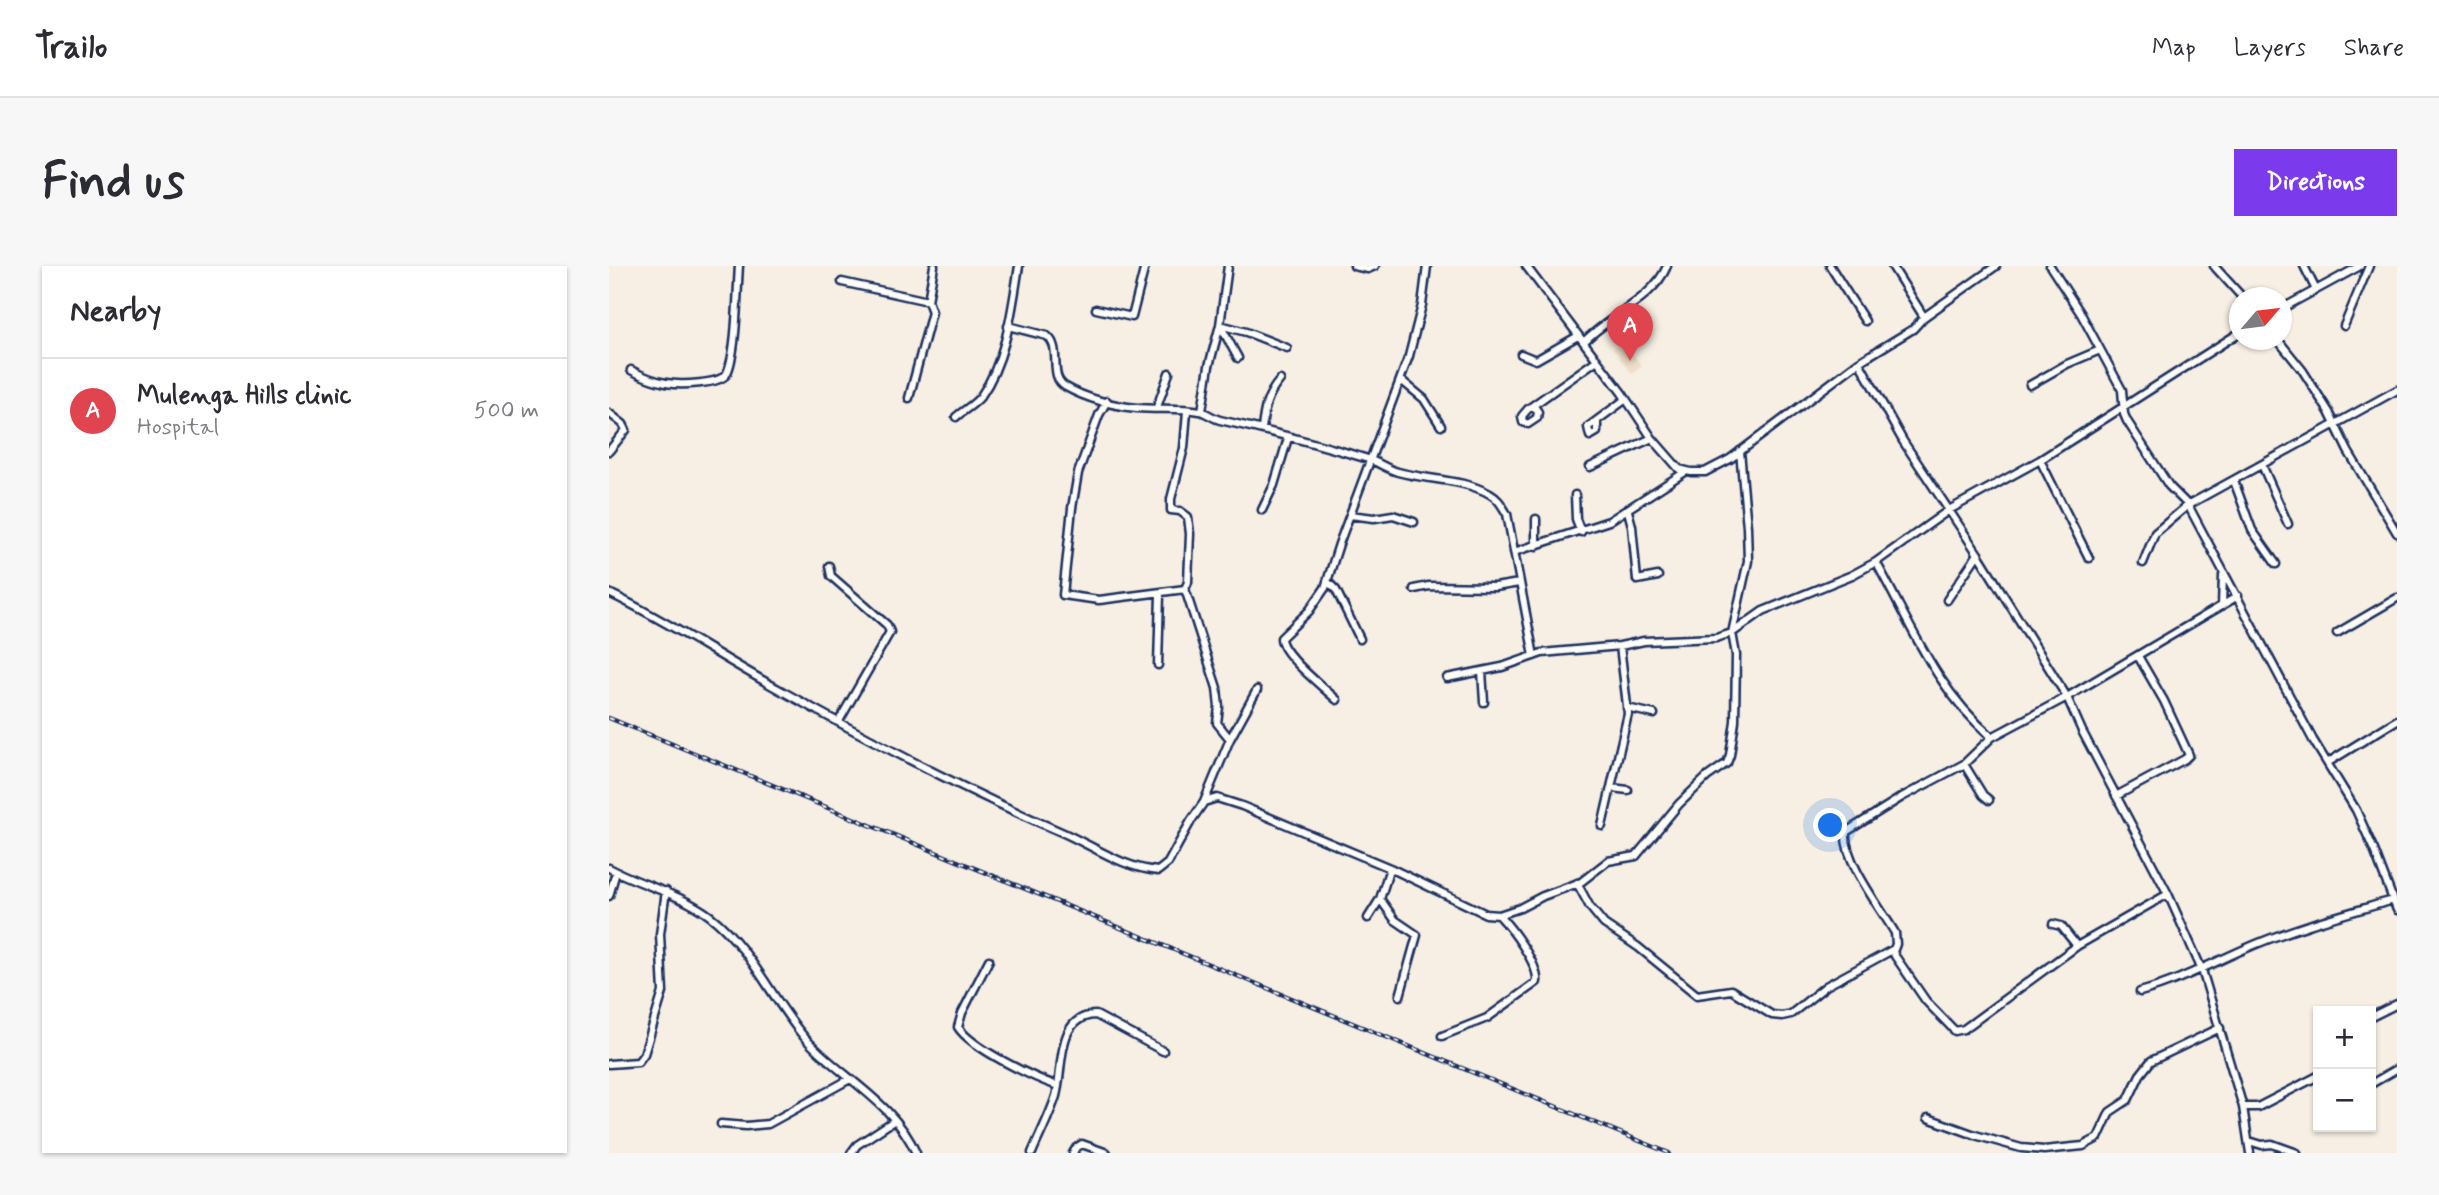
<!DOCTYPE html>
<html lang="en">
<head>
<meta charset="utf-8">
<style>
  :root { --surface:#fff; --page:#f7f7f7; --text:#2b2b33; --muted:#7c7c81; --line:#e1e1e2; --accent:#7c3aed }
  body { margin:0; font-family:Mynerve,sans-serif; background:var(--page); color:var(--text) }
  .controls { position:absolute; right:21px; bottom:21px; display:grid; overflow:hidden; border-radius:0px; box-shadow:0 2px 5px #0004 }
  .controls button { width:63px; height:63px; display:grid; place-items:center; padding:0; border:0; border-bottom:2px solid var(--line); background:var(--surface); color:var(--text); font:35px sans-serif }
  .compass { position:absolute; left:1620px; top:21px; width:63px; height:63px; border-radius:50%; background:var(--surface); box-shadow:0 2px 5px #0004; rotate:62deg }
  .you { position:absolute; left:1222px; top:560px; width:24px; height:24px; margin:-18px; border:5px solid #fff; border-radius:50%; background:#1a73e8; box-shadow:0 0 0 10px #1a73e833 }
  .badge { display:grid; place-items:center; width:46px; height:46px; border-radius:50%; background:var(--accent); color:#fff; font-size:23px; font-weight:700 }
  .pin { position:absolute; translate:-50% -58px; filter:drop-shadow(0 2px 4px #0008) }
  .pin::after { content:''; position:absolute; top:37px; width:24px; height:21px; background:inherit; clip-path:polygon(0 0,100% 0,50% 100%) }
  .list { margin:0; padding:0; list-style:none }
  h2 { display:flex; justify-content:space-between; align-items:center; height:91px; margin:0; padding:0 28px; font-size:30px }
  h2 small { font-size:23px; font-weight:400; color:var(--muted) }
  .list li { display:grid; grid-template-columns:46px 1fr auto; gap:21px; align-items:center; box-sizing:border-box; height:105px; padding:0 28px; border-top:2px solid var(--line) }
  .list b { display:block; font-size:26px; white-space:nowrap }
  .list p { margin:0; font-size:23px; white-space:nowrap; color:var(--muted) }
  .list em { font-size:23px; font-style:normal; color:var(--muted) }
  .map { position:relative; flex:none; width:1788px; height:887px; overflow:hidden; border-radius:0px }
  header { display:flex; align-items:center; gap:42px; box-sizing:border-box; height:98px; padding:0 35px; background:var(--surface); border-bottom:2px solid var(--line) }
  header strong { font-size:33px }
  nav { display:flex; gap:38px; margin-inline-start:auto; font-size:24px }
  .intro { display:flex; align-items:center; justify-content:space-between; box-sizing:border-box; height:168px; padding:0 42px }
  h1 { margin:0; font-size:49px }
  .button { padding:18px 32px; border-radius:0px; background:var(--accent); color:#fff; font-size:24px; font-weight:700 }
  main { display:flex; gap:42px; padding:0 42px }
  aside { flex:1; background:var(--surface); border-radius:0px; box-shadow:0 2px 5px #0004 }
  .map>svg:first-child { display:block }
</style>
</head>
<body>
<header>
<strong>Trailo</strong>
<nav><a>Map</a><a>Layers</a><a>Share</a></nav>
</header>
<div class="intro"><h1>Find us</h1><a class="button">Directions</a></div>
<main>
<aside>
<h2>Nearby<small></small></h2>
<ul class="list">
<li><span class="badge" style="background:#e0444e">A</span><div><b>Mulenga Hills clinic</b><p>Hospital</p></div><em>500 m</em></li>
</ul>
</aside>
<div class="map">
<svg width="1788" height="887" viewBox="0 0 1788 887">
  <rect width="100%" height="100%" fill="#f7efe3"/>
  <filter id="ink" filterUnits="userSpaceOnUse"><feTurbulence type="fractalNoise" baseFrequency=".0143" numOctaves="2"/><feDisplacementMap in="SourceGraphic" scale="14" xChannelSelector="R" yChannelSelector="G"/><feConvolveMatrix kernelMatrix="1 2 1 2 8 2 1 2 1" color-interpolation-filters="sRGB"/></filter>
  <g filter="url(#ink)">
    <!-- built -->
    <path fill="#f0e0cb" d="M1012,77L1016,78L1021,85L1018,87L1020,89L1023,87L1033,100L1023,108L1004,83Z"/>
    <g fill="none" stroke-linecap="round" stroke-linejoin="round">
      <defs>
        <path id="minor" d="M745,0L759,3L766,0
          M917,0L1013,127L1043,172L1070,203L1082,206H1096L1121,193L1250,96L1304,63L1315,51L1387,0
          M1221,0L1256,55
          M1283,0L1315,51
          M1441,0L1472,48L1513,124L1515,148L1518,155L1560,220L1579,239L1704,474L1747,544L1765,584L1788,644
          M1605,0L1634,32
          M1695,0L1707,24
          M233,16L319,35L325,0
          M487,43L523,51L536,0
          M1672,43L1751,0
          M611,59L637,66L678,82
          M611,59L629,92
          M399,60L438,70C454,82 438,111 457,121C476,132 505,140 528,142C549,144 570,141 591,145C598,147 604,152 611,154C660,165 710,178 759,193C769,196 778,203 789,206C818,214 855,213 881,228C890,233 893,240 898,248L925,390
          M1735,60L1760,0
          M1669,74L1694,105L1720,146L1739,185L1788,267
          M975,76C998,51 1045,33 1058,0
          M912,88L927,94L969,70
          M1250,96L1294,175L1369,288L1458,431L1473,465L1559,628L1593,704L1634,841L1641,887
          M22,104C33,110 45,115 57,117C69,119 113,119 118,107C128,86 128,25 130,0
          M792,114L815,133L832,160
          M1421,119L1458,98L1491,84
          M300,132L323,46L319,35
          M498,135L490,149L469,207L463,242L454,329L490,334L576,323L579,316L581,268L579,251L571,245L562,244V233L575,182L578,145
          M925,140L929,146L928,152L919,158L914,156L913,150L919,143L988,94
          M548,141L560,107
          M593,145L600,100L611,59L619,0
          M0,147L14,158L17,164L0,185
          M347,151C355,144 366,138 372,130C398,93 403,42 410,0
          M988,155V166L981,170L979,161L1017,133
          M653,163C655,143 658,129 671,114
          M1431,194L1480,292
          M1653,199L1679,258
          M981,201L1043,172
          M1625,215L1643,264L1667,298
          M966,229L967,253L972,266
          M653,244L665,219L679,172
          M1019,245L1023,260L1028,314L1049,310
          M741,249L765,252L784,249L805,256
          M927,253V280
          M905,286L1000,255L1076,206
          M1267,296C1302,359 1327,424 1383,471
          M1534,297L1546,267L1579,239L1788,124
          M220,300L222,310L278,359L281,366L230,455
          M719,316L727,324L751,373
          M805,323L820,320L886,321L910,317
          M0,327C59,355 113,392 171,424C262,475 355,524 450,565C483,579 513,602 549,605L559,597L582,555L595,536L621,473L608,457L610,441L608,422L576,323
          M1338,334L1369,288
          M1613,340L1614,309
          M1728,367L1788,332
          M549,399L551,328
          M873,405L875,436
          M838,412L893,401L933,387L1011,380L1035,375L1107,372L1123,367L1154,345L1243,309L1267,296L1340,244L1431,194L1630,67
          M728,434C715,422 672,388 672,372L700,345L716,322L730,278L800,90L813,39L818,0
          M1018,442L1045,448
          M621,473L648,424
          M1718,497L1788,454
          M1355,498L1374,529L1380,534
          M1003,522L1019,524
          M1507,530L1576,493L1580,489L1555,435L1529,390
          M595,536L608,532L633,540L781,602L877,648L890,649L911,642L934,630L972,616L999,595L1027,590L1070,538L1098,511L1118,497L1121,489L1126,455L1127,389L1123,367L1139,295L1138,261L1131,185
          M993,560L1019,448L1011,380
          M0,602C34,620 70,627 101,650C141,681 164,735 196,772C232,812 285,836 307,887
          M968,617L981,641L995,658L1029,681L1088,729L1122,724L1163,749L1173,750L1182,748L1217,720L1285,683
          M1559,628L1468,680L1355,763L1346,765L1317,735L1286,690L1284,686L1287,678L1286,667C1272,642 1234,595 1237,566L1293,531L1355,498L1383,471L1458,431L1629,330
          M0,630L7,606
          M771,633L786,654L808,669L791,730
          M759,652L771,633L781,602
          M1444,658L1452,660L1468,680
          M380,694L353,747L349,761C362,782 425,812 449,820
          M1531,726C1571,715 1607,695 1645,679C1690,660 1737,648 1784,634
          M1762,751L1788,738
          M833,770L878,752L928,716C930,698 902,662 890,649
          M0,798L29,796L35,788L54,726L51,668L57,625
          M1762,818L1788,803
          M1634,841H1649L1709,810
          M1319,852L1366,869L1412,882L1435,884L1474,880L1489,872L1501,846L1519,834L1531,809L1542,795L1611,762
          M112,858L137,860L159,858L241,813
          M1640,875L1653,879L1663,878L1688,887
          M242,887L248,879L286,854
          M423,887C431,868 441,849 447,830C455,802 446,750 487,749L554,785
          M464,887L467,882L473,878L498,887"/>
      </defs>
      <!-- minor casing -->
      <use href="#minor" stroke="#1b2f5e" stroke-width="11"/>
      <!-- minor -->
      <use href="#minor" stroke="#fdfcf7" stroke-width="6"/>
      <defs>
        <path id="rail" d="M0,452L1060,887"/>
      </defs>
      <!-- rail casing -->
      <use href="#rail" stroke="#1b2f5e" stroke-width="4.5"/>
      <!-- rail -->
      <use href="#rail" stroke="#fdfcf7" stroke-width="2" stroke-dasharray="5" stroke-linecap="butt"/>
    </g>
  </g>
</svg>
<div class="controls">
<button>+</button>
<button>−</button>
</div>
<svg class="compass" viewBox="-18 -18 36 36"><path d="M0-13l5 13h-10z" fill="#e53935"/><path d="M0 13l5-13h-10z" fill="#7c7c81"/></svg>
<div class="you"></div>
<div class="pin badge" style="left:1021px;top:95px;background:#e0444e">A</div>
</div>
</main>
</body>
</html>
